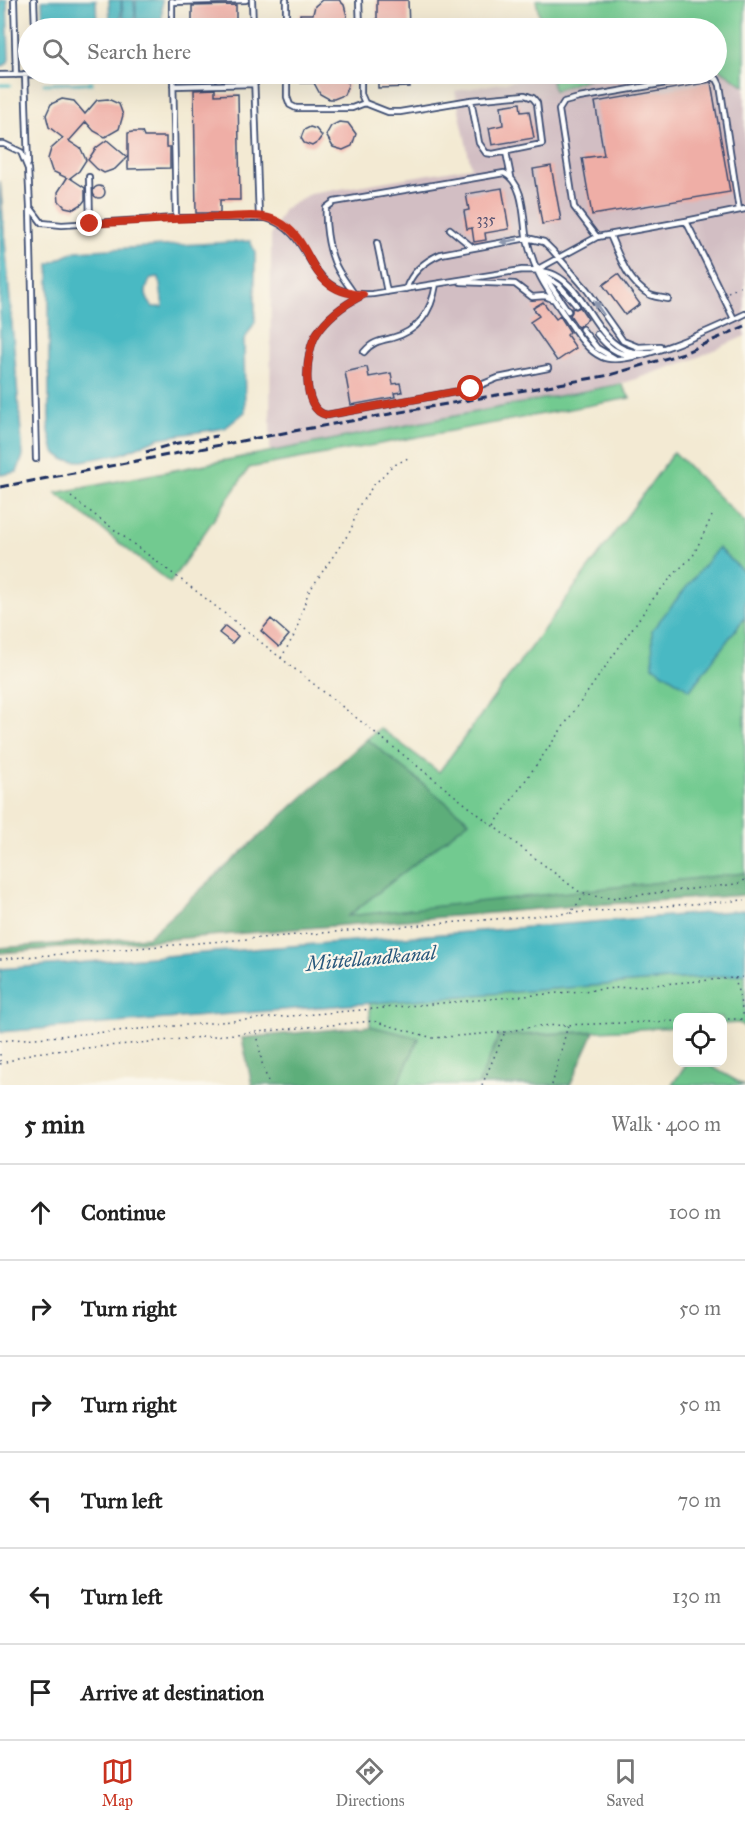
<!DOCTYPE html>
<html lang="en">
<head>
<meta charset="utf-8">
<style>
  :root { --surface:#fff; --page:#f6f6f6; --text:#222; --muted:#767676; --line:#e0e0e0; --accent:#c8321e }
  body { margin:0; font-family:"IM FELL Great Primer",serif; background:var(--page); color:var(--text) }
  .controls { position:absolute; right:18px; bottom:18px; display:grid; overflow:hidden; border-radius:12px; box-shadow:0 6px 24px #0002 }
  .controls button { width:54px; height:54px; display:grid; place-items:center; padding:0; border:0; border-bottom:2px solid var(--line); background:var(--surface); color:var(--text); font:30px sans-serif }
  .stop { position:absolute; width:18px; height:18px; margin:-14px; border:4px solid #c8321e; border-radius:50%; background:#fff }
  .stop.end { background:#c8321e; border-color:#fff; box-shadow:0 2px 6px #0008 }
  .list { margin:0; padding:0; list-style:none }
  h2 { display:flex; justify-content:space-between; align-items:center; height:78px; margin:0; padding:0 24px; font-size:26px }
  h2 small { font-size:20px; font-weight:400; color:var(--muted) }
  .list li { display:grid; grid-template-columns:39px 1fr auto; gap:18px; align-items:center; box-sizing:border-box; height:96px; padding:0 24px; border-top:2px solid var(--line) }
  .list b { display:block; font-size:22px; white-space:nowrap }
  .list em { font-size:20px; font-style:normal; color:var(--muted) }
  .icon { flex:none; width:33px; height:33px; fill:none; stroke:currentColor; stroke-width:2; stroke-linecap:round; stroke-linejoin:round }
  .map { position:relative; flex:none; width:745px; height:1085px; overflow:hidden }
  .search { position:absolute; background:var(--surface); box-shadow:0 6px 24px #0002; left:18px; right:18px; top:18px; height:66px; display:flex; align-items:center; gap:15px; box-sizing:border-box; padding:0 21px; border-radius:33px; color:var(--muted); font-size:22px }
  .sheet { height:654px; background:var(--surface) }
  nav { display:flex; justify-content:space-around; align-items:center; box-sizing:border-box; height:84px; border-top:2px solid var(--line); background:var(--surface); font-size:16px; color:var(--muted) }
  nav a { display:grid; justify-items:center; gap:3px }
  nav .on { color:var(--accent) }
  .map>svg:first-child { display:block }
</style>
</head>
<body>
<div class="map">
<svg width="745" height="1085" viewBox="0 0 745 1085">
  <rect width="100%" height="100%" fill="#fbf7ec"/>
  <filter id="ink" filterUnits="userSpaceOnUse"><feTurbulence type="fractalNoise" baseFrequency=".0167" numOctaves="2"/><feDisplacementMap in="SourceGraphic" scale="12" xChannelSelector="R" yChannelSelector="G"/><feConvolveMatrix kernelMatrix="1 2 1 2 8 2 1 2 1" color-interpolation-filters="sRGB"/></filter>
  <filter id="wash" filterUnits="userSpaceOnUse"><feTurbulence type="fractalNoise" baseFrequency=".008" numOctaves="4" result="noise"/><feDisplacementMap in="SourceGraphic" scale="24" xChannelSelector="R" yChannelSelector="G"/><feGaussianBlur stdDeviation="1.35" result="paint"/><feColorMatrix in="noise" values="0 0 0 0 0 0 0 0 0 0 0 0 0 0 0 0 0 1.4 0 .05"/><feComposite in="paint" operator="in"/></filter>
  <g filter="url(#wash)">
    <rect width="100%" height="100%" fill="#f3ead3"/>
    <!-- industrial -->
    <path fill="#d2bec3" d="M717,67L745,86V336L694,359L621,384L270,452L271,234L284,209L310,194L471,167L455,91L551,74L554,91L600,74H716Z"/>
    <!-- green -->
    <path fill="#72ca90" stroke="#467c77" stroke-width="1.5" d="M536,0H745V86L717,67L716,28H542Z
      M550,74H600L554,91Z
      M621,384L630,398L249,468L170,583L56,493Z
      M674,452L745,523V573L718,548L690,690L745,617V873L347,917L469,821L367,739L380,728L439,772Z
      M745,974V1027L739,1023L723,1024L722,1017H678L677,1027L499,1036L478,1085H397L419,1039L370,1026V1003Z
      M691,1063L707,1064L744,1085H672L685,1066Z"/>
    <!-- forest -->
    <path fill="#5dae7a" stroke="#3c6e6c" stroke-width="1.5" d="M367,739L469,821L348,916L745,873V895L575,906L0,953V948L148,937Z
      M370,1026L419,1038L397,1085H252L242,1038Z
      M594,1032L570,1085H478L499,1036Z"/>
    <!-- water -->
    <path fill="#4ab9c3" stroke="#327490" stroke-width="1.5" fill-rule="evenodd" d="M0,0H7L9,59C8,64 5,66 0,66Z
      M42,0H96L97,28H43Z
      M109,0H121V17L117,22L110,21Z
      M122,0H134L135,17L132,21H126L123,17Z
      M136,0H162V20H136Z
      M0,181L23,456L17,472L0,475Z
      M250,241L255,252V322L244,340L245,412L225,428L159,438L121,454L82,461L65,460L54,452L49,431V264L76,251ZM159,277L163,307H153C144,297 144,291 151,278Z
      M718,548L745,573V617L690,690L653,666L652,630Z
      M745,910V974L0,1032V969Z"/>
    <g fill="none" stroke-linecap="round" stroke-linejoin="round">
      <!-- stream -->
      <path stroke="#4ab9c3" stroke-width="3" d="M111,28V25H129V21
        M44,84L92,83
        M0,85H10"/>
    </g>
    <g id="blocks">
      <!-- building -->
      <path fill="#efaea6" d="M322,0H339L344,5L347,16L342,26L338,28H300V14H313L315,6Z
        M377,0H408L409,28H377Z
        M236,5V28H192V6Z
        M194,74H212L213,81H194Z
        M301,74H346L348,85L344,95L334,99H329L320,94L314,83H301Z
        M378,74H409L410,87L378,88Z
        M711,82L730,192L592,215L582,158L604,155L595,102Z
        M215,89V95L238,94L240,200H220V213H196L194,90Z
        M62,99L74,101L85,114L97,100L108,99L119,104L123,115L119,129L105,137L94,131L86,122L69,141L81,149L86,160L79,171L70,178L85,188V200L82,204L74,209L65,207L59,201L58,192L67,178L52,171L48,159L51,149L63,138L49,127L46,115L51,104Z
        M520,103L521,112L529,111L534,138L492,145L489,128L503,125L501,106Z
        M339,122L348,123L356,134L352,146L343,150L333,147L326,135L331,126Z
        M310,127L316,129L322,136L317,143L312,146L304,143L301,138L304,130Z
        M132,132H142L144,137H166V147H170V168L128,169V133Z
        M107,140L127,157L115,169L104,173L97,169L88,160L96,148Z
        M551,166L561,220L542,224L533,169Z
        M93 192a6 6 0 1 1 12 0a6 6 0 1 1-12 0Z
        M502,188L509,229L485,233L486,240L474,242L472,228L467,229L464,211L469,210L466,194Z
        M618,274L640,304L625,315L603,285Z
        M543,302L556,319L560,316L570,332L567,335L576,348L557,361L530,322L539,316L533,308Z
        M580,307L588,319L578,327L570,315L572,312V308L576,309Z
        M367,367L369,377L391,373L393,384L400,383L402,392L394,393L395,397L351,405L345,372Z
        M271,619L289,635L279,647L261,631Z
        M225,626L238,636L232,643L219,633Z"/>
    </g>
  </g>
  <g filter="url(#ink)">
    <use href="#blocks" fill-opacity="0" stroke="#3b4b70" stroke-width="1.5"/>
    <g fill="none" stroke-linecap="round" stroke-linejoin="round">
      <defs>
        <path id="service" d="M14,0L16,75
          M34,0L35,28
          M252,0L253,28
          M286,0V28
          M359,0L360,28
          M172,1V28
          M172,2L246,0
          M25,74L28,164
          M173,74L176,218
          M254,74L259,217
          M287,74V97L290,105L296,108H352L365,103
          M361,74V94L365,103L388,112H400L471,100
          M0,75L56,74
          M173,86L255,84
          M525,95L533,98L537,103L542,144L493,154L486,153L479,143L471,100Z
          M0,144H4L21,152L28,169L30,207L42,223L62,225L176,218H266C320,234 300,299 373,294L522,270C533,270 545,270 555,275C586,290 596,342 629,351C635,353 642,353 648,353
          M506,152L511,177
          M89,177L90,223
          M30,207L36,459
          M686,221L745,209
          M450,229L472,247
          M610,235C619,256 628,283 650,295C655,297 663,298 668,299
          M597,237L574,207L559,110L564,102L579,98L707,76L717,79L720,85L739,210
          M377,243L387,292
          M538,269L597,237L686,221L734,319
          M541,273L559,285L576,305
          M540,275L549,283L568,311
          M461,282L515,284L532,297L545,296L552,299
          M406,289C412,271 425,261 441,254L527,238L544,242L552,250L587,290L623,341L638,347L660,346
          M354,294C348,284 338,273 334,261C328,246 325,224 326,208L334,202L504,173C524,183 523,215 526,235C533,269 544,285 563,313C574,328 584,349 602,357C628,369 718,327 745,314
          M363,295C345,304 328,316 317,333C305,350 300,411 327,415L471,389L498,378L548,368
          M582,329L597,348L614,358
          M597,334C607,346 616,355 633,355
          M364,352C372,342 379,341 392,338C419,331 432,310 436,284"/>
      </defs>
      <!-- service casing -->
      <use href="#service" stroke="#3b4b70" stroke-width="8"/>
      <!-- path -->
      <path stroke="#3b4b70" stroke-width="1.5" stroke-dasharray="1.5 4.5" stroke-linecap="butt" d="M728,292L745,285
        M71,497L200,594L493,826L578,891L598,897L610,898L737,884L745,880
        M281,658L295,634L308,593L351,530L358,507L373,486L391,467L408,458
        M494,825L653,599L673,575L693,556L712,516
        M571,913L745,900
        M0,959L570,913L585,895
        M735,978L744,1018
        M722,1019H745
        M257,1033L262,1063L269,1085
        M0,1041L745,977
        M0,1054V1063
        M0,1064L33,1053L373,1021L433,1038L505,1032L536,1026L678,1021
        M482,1085L504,1034
        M552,1085L568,1025"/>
      <!-- service -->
      <use href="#service" stroke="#fff" stroke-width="4.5"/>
      <!-- rail -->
      <path stroke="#1b2f5e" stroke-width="3" stroke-dasharray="9 4.5" stroke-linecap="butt" d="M146,452L173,444L217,436
        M0,487L294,431L610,375L684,353L745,326"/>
    </g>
    <!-- one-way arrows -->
    <defs><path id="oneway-solid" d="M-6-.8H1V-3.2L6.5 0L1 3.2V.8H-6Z" transform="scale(1.5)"/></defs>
    <g fill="#8d97ae">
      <use href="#oneway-solid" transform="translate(509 241) rotate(170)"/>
      <use href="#oneway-solid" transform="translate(599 308) rotate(-125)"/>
    </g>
  </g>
  <g fill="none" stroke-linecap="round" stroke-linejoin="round" filter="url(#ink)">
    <!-- route -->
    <path stroke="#c8321e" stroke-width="8" d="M90,224C134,221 178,218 223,217C240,217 261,213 277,221C318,241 302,291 363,295C345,304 328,316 317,333C305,351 300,411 327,415L471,389"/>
  </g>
  <g text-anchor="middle" stroke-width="4.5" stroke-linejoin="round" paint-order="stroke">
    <!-- number labels -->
    <g font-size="15" fill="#504f70">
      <text x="486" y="224">335</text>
    </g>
    <!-- water labels -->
    <g font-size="20" font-style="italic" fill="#29587c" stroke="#fbf7ec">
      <text transform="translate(371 958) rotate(-5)" y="7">Mittellandkanal</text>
    </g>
  </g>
</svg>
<div class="controls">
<button><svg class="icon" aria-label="locate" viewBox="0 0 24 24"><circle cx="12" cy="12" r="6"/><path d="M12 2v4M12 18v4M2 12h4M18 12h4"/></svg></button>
</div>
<div class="stop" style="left:471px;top:389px"></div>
<div class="stop end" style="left:90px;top:224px"></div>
<div class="search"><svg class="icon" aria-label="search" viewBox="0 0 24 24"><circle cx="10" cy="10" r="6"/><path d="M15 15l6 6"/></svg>Search here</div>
</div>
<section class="sheet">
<h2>5 min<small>Walk · 400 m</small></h2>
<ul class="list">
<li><svg class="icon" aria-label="ahead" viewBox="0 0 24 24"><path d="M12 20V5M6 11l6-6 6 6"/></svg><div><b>Continue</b></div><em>100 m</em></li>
<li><svg class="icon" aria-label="right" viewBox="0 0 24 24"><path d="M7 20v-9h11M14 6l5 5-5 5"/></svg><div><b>Turn right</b></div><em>50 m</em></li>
<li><svg class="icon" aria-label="right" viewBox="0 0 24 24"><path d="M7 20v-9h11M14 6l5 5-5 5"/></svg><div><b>Turn right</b></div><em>50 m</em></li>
<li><svg class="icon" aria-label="left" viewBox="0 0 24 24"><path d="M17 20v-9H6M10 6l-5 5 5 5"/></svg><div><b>Turn left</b></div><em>70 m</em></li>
<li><svg class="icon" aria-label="left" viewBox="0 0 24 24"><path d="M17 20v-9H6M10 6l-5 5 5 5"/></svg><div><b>Turn left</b></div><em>130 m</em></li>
<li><svg class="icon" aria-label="arrive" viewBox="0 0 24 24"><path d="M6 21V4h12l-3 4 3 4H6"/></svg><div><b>Arrive at destination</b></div></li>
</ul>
</section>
<nav>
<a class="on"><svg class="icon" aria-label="map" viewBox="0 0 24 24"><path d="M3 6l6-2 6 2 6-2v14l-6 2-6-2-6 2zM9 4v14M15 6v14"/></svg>Map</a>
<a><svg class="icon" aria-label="directions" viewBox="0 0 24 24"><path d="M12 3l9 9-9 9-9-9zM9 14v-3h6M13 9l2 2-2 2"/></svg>Directions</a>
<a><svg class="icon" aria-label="saved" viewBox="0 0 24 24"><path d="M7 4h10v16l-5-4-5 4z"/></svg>Saved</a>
</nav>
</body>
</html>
